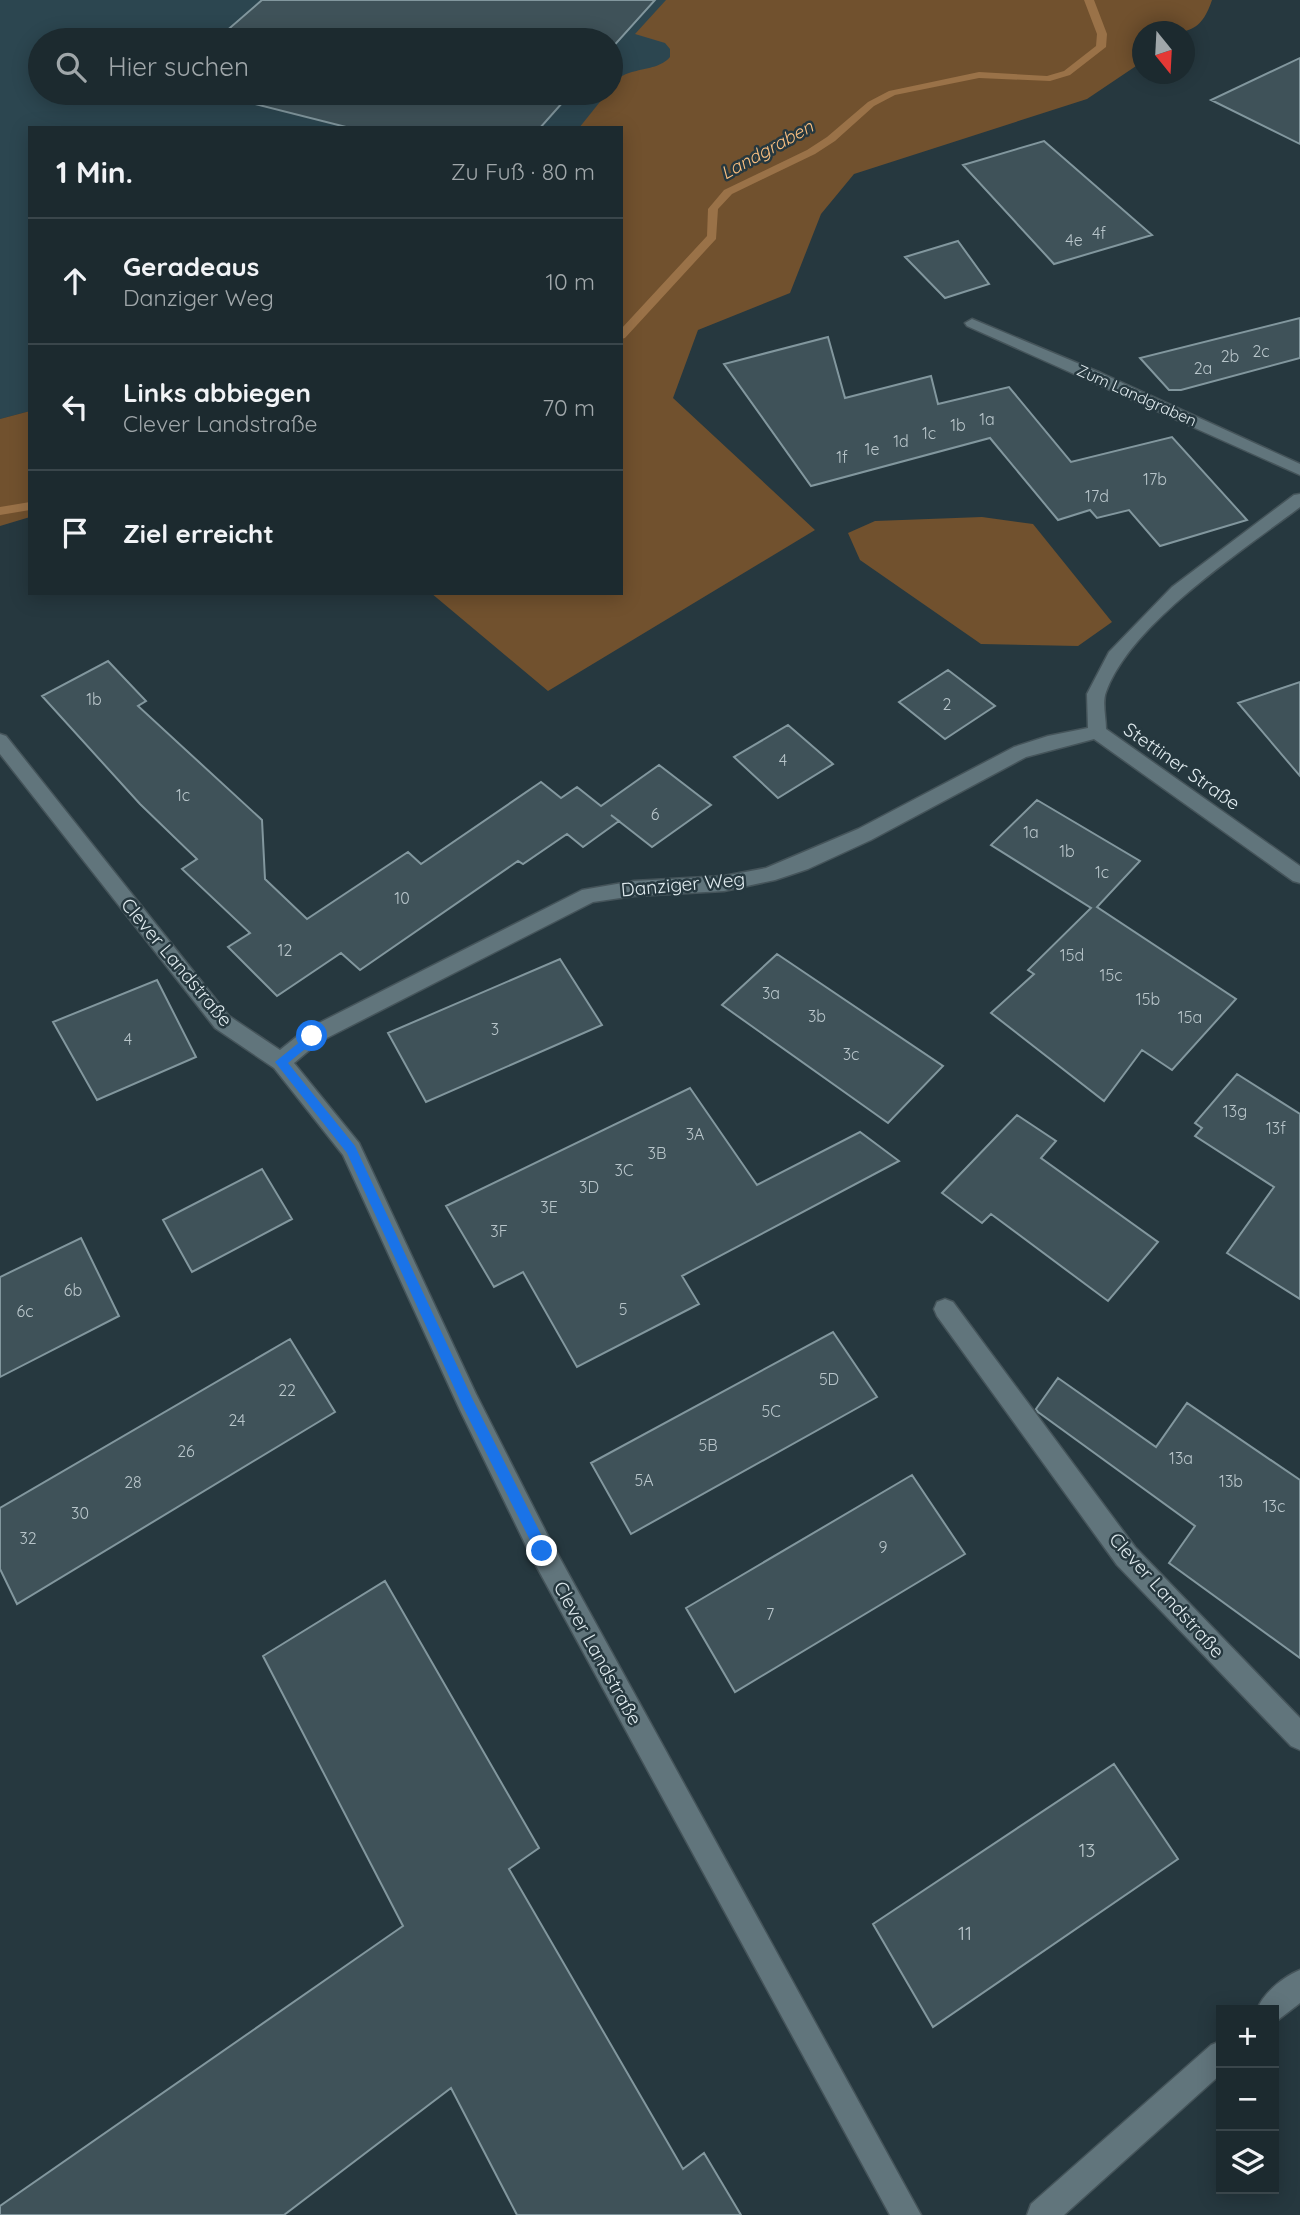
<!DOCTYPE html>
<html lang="de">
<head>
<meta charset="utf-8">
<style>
  :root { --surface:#1c2a2f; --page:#29363b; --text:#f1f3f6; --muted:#a0a7aa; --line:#3a464b }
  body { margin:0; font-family:Quicksand,sans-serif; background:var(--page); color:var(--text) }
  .controls { position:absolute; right:21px; bottom:21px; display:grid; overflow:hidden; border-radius:0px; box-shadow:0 4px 18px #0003 }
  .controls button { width:63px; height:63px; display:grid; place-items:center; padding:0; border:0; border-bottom:2px solid var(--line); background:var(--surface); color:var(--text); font:35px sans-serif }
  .compass { position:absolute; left:1132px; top:21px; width:63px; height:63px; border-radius:50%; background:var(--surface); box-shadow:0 4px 18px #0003; rotate:162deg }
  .stop { position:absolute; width:21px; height:21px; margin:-16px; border:5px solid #1a73e8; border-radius:50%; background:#fff }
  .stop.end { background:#1a73e8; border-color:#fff; box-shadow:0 2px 7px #0008 }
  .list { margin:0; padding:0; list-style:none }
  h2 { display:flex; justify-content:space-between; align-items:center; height:91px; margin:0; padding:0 28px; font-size:30px }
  h2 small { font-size:23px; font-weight:400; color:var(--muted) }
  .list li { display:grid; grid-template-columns:46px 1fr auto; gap:21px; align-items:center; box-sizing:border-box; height:126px; padding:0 28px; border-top:2px solid var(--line) }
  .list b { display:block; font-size:26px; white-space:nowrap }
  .list p { margin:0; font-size:23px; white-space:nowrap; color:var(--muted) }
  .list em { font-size:23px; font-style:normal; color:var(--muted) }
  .icon { flex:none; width:38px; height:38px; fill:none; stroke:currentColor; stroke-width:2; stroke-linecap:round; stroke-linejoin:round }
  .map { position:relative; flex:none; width:1300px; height:2215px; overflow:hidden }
  .search { position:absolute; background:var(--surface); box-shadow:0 4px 18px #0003; left:28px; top:28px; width:595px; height:77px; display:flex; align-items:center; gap:18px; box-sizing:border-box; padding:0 24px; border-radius:38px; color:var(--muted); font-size:26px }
  .panel { position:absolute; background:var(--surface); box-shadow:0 4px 18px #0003; left:28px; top:126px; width:595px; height:469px; border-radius:0px }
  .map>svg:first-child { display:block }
</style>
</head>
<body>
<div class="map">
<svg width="1300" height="2215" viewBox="0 0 1300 2215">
  <rect width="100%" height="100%" fill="#26383f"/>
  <!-- built -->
  <path fill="#2c4650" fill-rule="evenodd" d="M0,0H805L621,128H30V411L0,419ZM40,40H611V93H40Z"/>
  <!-- green -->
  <path fill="#71512e" d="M666,0H1212C1199,40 1178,32 1142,32V62L1087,99L854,174L821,214L790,293L698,330L673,398L815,530L548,691L431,593H621V128H579L607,93H611C616,63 654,76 670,57V49L665,43L635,34Z
    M30,411V517L0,526V419Z
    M982,517L1033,524L1112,622L1078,646L981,644L860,560L848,533L875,521Z"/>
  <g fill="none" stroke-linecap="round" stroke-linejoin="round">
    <!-- stream -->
    <path fill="#9a7248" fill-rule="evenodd" d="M1084,0H1094L1107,34L1106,47L1070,75L1050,81L979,78L895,95L874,106L835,141L815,154L732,194L718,209L716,239L625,338L621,339V329L707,236L708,209L724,190L807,150L827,137L868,102L889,91L979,72L1047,76L1064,71L1096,46L1097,34Z
      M30,502V510L0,515V507Z"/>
  </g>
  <!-- building -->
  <path fill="#3f5259" stroke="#82979e" stroke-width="2" d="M262,0H655L611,49V40H216Z
    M1300,58V144L1211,100Z
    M211,93H571L540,128H350Z
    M1044,141L1152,235L1054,264L963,165Z
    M958,241L989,284L945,298L905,257Z
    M1300,318V358L1181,390H1169L1140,358Z
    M828,337L845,398L931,376L938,404L1009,387L1071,462L1172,437L1247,520L1160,546L1129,510L1097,518L1090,510L1058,520L990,438L811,486L724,364Z
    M108,661L146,701L138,706L262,820L265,879L307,919L408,852L421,864L541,782L561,798L577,787L601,806L659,765L711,805L652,847L611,815L619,821L583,847L567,834L523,864L518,861L360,970L341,953L277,996L228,947L250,933L182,869L197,859L140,804L42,696Z
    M948,670L995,706L945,739L899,702Z
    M1300,682V776L1238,703Z
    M788,725L833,764L778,798L734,757Z
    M1037,800L1140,861L1097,907L1236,999L1172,1070L1142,1050L1104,1101L991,1013L1034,974L1028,970L1091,908L991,845Z
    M777,954L943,1066L888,1123L722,1005Z
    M560,959L602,1025L426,1102L388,1033Z
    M157,980L196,1057L97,1100L53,1022Z
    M1237,1074L1300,1114V1299L1227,1253L1274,1187L1195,1136L1202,1128L1195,1123Z
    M690,1088L757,1185L860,1132L899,1161L682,1276L699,1304L577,1367L523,1272L494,1287L446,1206Z
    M1017,1115L1056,1141L1041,1158L1158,1242L1108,1301L991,1214L982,1223L942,1193Z
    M262,1169L292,1219L192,1272L163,1220Z
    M81,1238L119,1316L0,1377V1277Z
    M833,1332L877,1397L631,1534L591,1463Z
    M290,1339L335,1412L17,1604L0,1569V1508Z
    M1058,1378L1156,1447L1187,1403L1300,1480V1658L1169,1563L1195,1526L1038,1412L1036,1409Z
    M912,1475L965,1554L735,1692L686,1608Z
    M385,1581L539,1848L509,1869L683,2169L704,2153L741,2215H517L451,2088L284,2215H0V2206L403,1926L263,1656Z
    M1114,1764L1178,1859L933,2027L873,1924Z"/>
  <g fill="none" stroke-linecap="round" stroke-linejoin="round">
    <defs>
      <path id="minor" d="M972,319L1101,373L1300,464V475L967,326L965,323Z
        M1300,494V507C1243,550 1130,624 1106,692C1102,702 1106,718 1106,729L1300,866V883L1293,881L1094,739L1026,757L871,840L808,869L775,880L724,891L634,896L593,902L319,1042L294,1063L359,1143L476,1394L551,1542L921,2215H890L533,1560L460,1410L343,1155L274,1068L215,1028L0,754V734L6,736L229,1016L280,1050L305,1030L582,890L634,881L724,876L766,868L858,829L1014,747L1048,736L1088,728L1087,694L1109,652L1172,587L1294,495Z
        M945,1299L953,1302L1135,1547L1300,1718V1750L1291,1746L1117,1565L937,1316L934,1309L937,1302Z
        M1300,1970V2003L1274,2023V2010H1257C1263,1993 1283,1977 1300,1970Z
        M1221,2041V2074L1064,2215H1027L1031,2204L1211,2045Z"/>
    </defs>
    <!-- minor casing -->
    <use href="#minor" stroke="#45545a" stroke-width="3"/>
    <!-- minor -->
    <use href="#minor" fill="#61757c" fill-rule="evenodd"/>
  </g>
  <!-- route -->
  <path fill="#1a73e8" d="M312,1032L317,1036L316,1040L288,1063L355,1146L472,1398L547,1546V1556H538L463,1407L347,1153L275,1062Z"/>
  <g text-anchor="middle" stroke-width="5" stroke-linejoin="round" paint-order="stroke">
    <!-- number labels -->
    <g font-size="16" fill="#b8c5ca">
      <text x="1099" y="239">4f</text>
      <text x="1074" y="246">4e</text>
      <text x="1261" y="357">2c</text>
      <text x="1230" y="362">2b</text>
      <text x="1203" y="374">2a</text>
      <text x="987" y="425">1a</text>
      <text x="958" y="431">1b</text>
      <text x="929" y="439">1c</text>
      <text x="901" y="447">1d</text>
      <text x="872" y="455">1e</text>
      <text x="842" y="463">1f</text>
      <text x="1155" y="485">17b</text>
      <text x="1097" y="502">17d</text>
      <text x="94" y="705">1b</text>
      <text x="947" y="710">2</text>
      <text x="783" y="766">4</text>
      <text x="183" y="801">1c</text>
      <text x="655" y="820">6</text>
      <text x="1031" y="838">1a</text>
      <text x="1067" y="857">1b</text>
      <text x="1102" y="878">1c</text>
      <text x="402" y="904">10</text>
      <text x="285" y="956">12</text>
      <text x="1072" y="961">15d</text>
      <text x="1111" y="981">15c</text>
      <text x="771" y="999">3a</text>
      <text x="1148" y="1005">15b</text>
      <text x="817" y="1022">3b</text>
      <text x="1190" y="1023">15a</text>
      <text x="495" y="1035">3</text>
      <text x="128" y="1045">4</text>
      <text x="851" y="1060">3c</text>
      <text x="1235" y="1117">13g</text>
      <text x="1276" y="1134">13f</text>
      <text x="695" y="1140">3A</text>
      <text x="657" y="1159">3B</text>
      <text x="624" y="1176">3C</text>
      <text x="589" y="1193">3D</text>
      <text x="549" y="1213">3E</text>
      <text x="499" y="1237">3F</text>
      <text x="73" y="1296">6b</text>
      <text x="623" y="1315">5</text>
      <text x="25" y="1317">6c</text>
      <text x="829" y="1385">5D</text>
      <text x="287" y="1396">22</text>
      <text x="771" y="1417">5C</text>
      <text x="237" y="1426">24</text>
      <text x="708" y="1451">5B</text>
      <text x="186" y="1457">26</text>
      <text x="1181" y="1464">13a</text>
      <text x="644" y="1486">5A</text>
      <text x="1231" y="1487">13b</text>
      <text x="133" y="1488">28</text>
      <text x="1274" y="1512">13c</text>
      <text x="80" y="1519">30</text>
      <text x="28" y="1544">32</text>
      <text x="883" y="1553">9</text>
      <text x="770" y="1620">7</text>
    </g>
    <!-- far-street labels -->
    <g font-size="16" fill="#e0ebef" stroke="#26383f">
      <text transform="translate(1137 395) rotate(24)" y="6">Zum Landgraben</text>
    </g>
    <!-- far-water labels -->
    <g font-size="18" font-style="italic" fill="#fcc080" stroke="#26383f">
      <text transform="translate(767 150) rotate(-29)" y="6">Landgraben</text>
    </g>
    <!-- street labels -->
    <g font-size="19" fill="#e0ebef" stroke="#26383f">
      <text transform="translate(1182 766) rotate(35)" y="7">Stettiner Straße</text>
      <text transform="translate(683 884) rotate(-5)" y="7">Danziger Weg</text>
      <text transform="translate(177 962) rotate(50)" y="7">Clever Landstraße</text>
      <text transform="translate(1167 1595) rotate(48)" y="7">Clever Landstraße</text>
      <text transform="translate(598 1653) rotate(61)" y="7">Clever Landstraße</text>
    </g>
    <!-- near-number labels -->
    <g font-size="19" fill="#b8c5ca">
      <text x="1087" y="1857">13</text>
      <text x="965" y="1940">11</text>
    </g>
  </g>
</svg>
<div class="controls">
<button>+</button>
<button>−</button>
<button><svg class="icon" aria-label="layers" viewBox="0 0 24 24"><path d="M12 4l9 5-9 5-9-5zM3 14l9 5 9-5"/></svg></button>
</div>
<svg class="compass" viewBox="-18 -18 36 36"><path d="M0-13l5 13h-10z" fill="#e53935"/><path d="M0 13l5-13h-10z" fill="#a0a7aa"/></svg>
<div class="stop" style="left:312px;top:1036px"></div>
<div class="stop end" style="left:542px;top:1551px"></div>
<div class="search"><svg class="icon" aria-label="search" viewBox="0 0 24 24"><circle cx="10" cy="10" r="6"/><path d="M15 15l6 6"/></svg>Hier suchen</div>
<section class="panel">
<h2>1 Min.<small>Zu Fuß · 80 m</small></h2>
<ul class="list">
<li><svg class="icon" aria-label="ahead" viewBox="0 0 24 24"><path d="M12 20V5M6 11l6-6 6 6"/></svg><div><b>Geradeaus</b><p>Danziger Weg</p></div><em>10 m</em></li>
<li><svg class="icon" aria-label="left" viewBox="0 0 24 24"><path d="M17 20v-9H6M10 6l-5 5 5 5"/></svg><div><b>Links abbiegen</b><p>Clever Landstraße</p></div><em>70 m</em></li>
<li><svg class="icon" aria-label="arrive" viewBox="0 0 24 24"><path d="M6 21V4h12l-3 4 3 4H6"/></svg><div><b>Ziel erreicht</b></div></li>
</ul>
</section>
</div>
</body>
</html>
